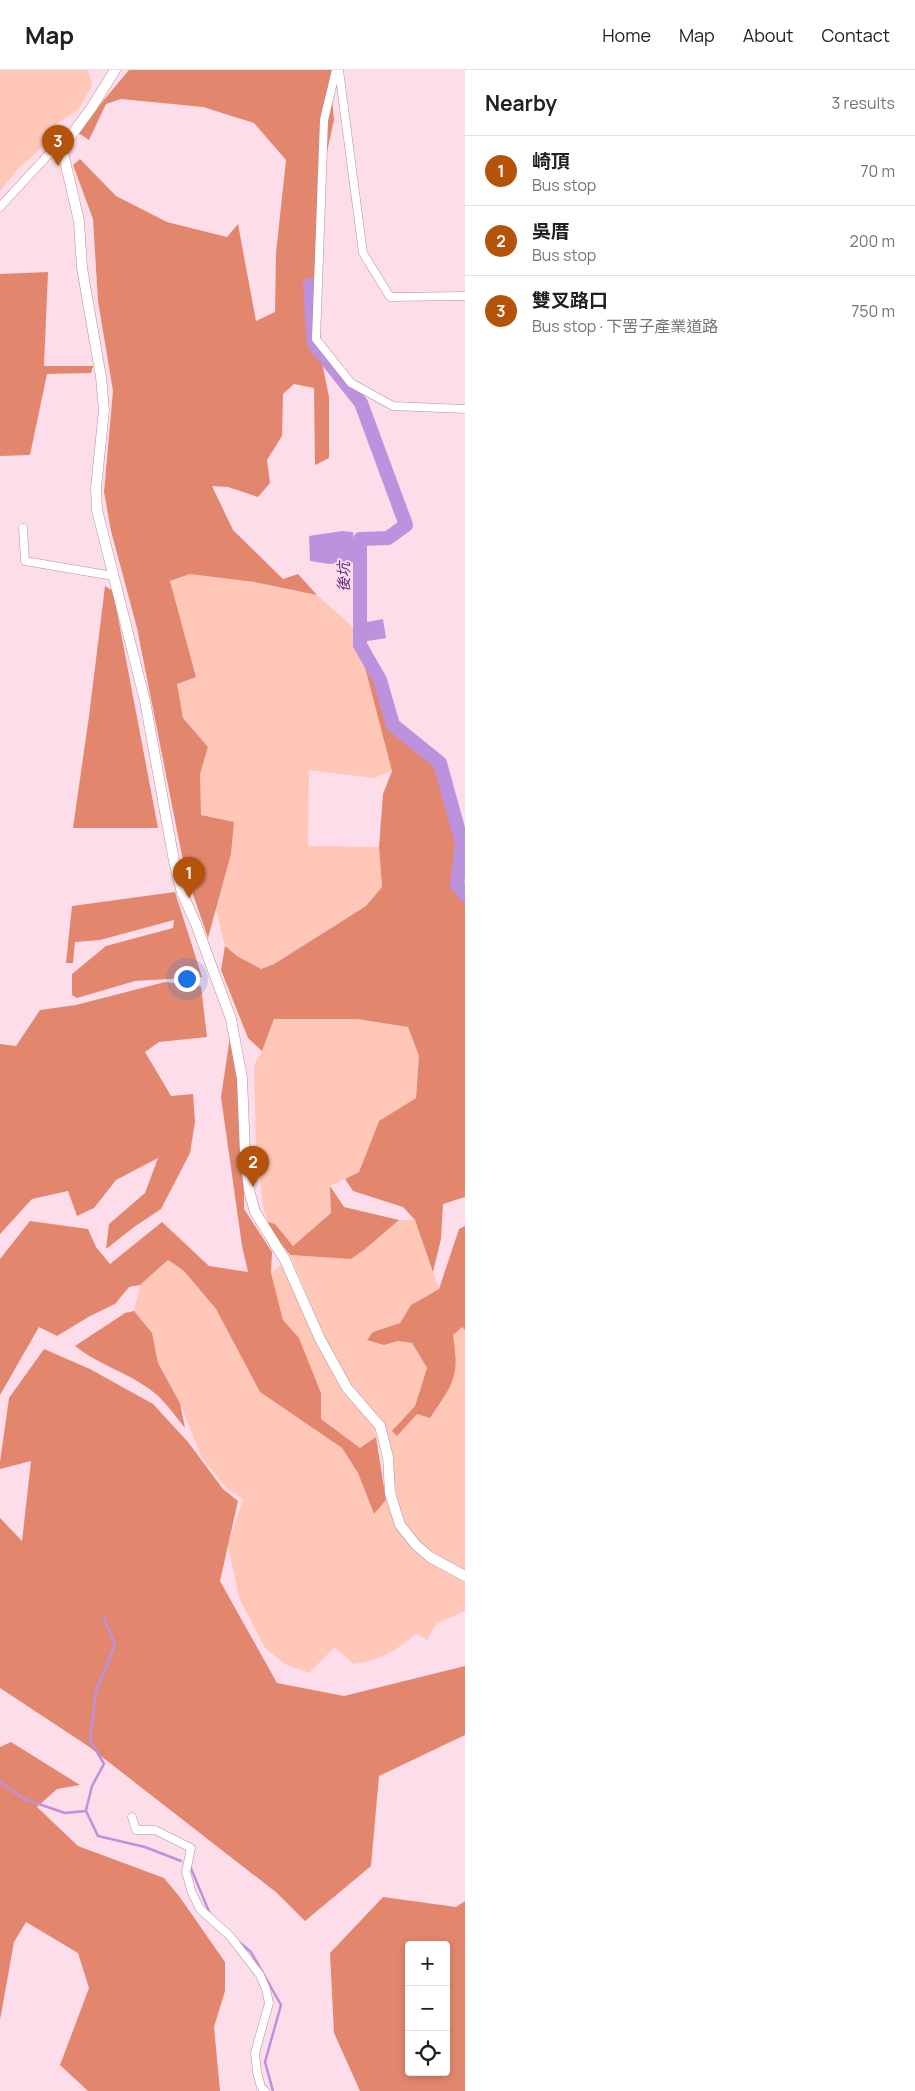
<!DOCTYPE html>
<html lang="en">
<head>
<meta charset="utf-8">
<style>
  :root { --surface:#fff; --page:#f6f6f6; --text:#202124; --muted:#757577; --line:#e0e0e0; --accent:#b45309 }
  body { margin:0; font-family:Manrope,"Noto Sans TC",sans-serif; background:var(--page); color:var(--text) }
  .controls { position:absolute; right:15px; bottom:15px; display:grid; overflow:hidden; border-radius:5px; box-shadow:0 2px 8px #0003 }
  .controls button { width:45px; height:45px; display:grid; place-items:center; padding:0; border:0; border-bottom:1px solid var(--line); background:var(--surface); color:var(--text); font:25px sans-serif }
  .you { position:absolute; left:186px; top:908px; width:18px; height:18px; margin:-12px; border:4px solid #fff; border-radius:50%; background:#1a73e8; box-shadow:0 0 0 8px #1a73e833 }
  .badge { display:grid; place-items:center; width:32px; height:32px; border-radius:50%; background:var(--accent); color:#fff; font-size:16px; font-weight:700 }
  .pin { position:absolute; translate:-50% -41px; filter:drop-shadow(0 1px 2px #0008) }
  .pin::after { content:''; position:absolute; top:26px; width:18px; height:15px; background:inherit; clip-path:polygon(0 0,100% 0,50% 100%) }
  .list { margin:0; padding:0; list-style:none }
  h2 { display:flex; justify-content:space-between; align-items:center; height:65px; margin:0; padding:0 20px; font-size:21px }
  h2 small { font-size:16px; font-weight:400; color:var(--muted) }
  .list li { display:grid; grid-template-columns:32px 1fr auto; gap:15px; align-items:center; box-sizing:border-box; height:70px; padding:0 20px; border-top:1px solid var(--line) }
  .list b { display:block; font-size:19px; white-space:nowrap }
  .list p { margin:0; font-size:16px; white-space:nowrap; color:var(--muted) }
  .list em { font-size:16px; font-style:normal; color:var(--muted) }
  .icon { flex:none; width:28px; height:28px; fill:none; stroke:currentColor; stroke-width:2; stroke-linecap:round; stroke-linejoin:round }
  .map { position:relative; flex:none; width:465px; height:2021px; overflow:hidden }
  header { display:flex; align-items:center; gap:30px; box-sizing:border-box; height:70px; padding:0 25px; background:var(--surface); border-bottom:1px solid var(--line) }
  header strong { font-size:24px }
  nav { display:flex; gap:28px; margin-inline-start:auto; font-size:18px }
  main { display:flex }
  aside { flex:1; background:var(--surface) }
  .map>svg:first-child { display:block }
</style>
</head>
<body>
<header>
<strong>Map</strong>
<nav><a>Home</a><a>Map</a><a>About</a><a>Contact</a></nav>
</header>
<main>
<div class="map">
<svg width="465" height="2021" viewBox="0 0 465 2021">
  <rect width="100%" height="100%" fill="#fddde9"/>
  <!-- green -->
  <path fill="#ffc7b8" d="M0,0H88L92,16L78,40L58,53L43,76L17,100L0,121Z
    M190,504L254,512L317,525L355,559L392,701L374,708L309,700L308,776L379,777L382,817L366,836L274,894L261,899L237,886L225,876L216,840L231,784L201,745L200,704L208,677L183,648L177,614L196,607L170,511Z
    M274,949H357L408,957L419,986L416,1028L379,1051L359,1102L330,1116L331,1143L293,1176L275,1154L268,1152L264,1142L256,1077L254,995L262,981Z
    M399,1150H415L439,1219L411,1235L400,1253L373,1262L384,1275L398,1271L412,1273L427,1298L415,1336L393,1361L397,1366L456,1284L452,1265L462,1257L465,1260V1501L436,1486L419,1472L401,1450L390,1383L331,1282L290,1185L351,1189L364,1180Z
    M168,1190L184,1201L216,1239L260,1322L342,1378L358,1403L374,1444L386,1430L408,1472L465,1508V1541L436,1554L427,1570L416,1563C397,1582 378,1590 353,1594L335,1577L309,1603L285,1594L265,1578L239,1528L228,1475L243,1429L227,1419L202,1388L180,1333L158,1293L152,1264L134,1241L140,1215Z
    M284,1193L316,1265L375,1356L376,1367L360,1379L321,1349V1323L299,1268L283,1250L271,1203Z"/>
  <!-- forest -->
  <path fill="#e2876e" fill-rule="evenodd" d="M129,0H337L332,27L334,50L323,100L313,248L329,327V388L315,395L314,318L294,314L283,324L282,366L267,390L270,413L258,427L228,417L212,416L233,460L283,509L298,504L317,525L254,512L190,504L170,511L196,607L177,614L183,648L208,677L200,704L201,745L234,752L231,784L208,868L185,801L137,558L111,461L104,422L113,321L98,231L93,149L73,95L80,89L116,126L167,152L227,167L238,154L256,251L275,242L276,183L286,90L254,53L203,37L121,29L106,34L89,70L77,62Z
    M48,202L44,296H93L91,303L47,304L30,385L0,386V204Z
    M105,516L113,521L158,758H73L89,646Z
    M355,559L409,672L433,685C448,730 465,775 460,824L465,829V1127L443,1134L441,1169L433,1202L415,1150L403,1137L353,1121L345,1109L359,1102L379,1051L416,1028L419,986L408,957L357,949H274L262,981L248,968L221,900L225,876L237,886L261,899L274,894L366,836L382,817L379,777L383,724L392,701Z
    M175,822L202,907L135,911L77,928L72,925V904L106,876L173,858L174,850L100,870L75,872L73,893H66L72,836Z
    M165,912L201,916L207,967L159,972L145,982L171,1026L193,1024L195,1052L190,1083L161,1139L134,1157L106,1179L109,1154L145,1123L158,1088L116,1110L94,1138L77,1146L68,1121L32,1129L0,1164V974L16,976L40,940L76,935Z
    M230,967L239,991L244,1088V1139L272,1182L271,1203L283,1250L299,1268L321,1323V1349L360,1378L376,1367L386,1430L374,1444L358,1403L342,1378L260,1322L216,1239L184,1201L168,1190L140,1215L129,1217L115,1234L90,1246L57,1266L39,1257L0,1325V1189L30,1151L88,1159L96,1177L110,1194L162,1152L209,1196L248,1202L242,1176L221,1027Z
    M330,1116L344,1137L399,1150L364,1180L351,1189L290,1185L269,1158L268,1152L275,1154L293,1176L331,1143Z
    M465,1156V1260L462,1257L453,1265C460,1307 453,1314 430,1348L417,1344L397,1366L392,1361L415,1336L427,1298L412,1273L398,1271L384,1275L367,1270L373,1262L400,1253L411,1235L439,1219L459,1159Z
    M134,1241L152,1263L158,1293L180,1333L185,1358C176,1347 167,1334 157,1325C133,1304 100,1296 75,1276L125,1243Z
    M44,1279L90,1299L153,1334L188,1372L223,1419L238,1431L220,1511L277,1613L344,1626L465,1596V1665L379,1706L371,1796L305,1851L277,1823L88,1676L0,1618V1448L22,1471L31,1391L0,1399V1392L9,1328Z
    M11,1672L80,1715L57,1719L37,1737L78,1776L164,1808L179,1826L225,1892V1921L214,1957L220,2021H88L60,1995L89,1918L78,1883L26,1852L14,1872L0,1950V1677Z
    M383,1827L456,1837L465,1831V2021H360L334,1963L330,1883ZM409,1875H446V2002H409Z"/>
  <!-- water -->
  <path fill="#bc91dd" d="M342,461L353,462L355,492L329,494L310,491L309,466Z
    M383,549L386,568L362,572V553Z"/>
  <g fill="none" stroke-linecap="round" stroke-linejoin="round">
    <!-- stream -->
    <path stroke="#bc91dd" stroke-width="2.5" d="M462,773H465
      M0,1712L24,1729L65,1743L86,1741L98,1766L145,1777L181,1791
      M86,1740L92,1716L104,1694L90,1670L96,1622L115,1574L104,1548
      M190,1796L210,1844
      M239,1872L251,1882L281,1935L265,1992L273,2021"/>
    <!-- river -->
    <path stroke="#bc91dd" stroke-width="14" d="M310,215L314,274L361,333L406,455L388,468L360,469V575L380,610L393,655L440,693L462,773L457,815L465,825"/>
    <defs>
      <path id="minor" d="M336,0L324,50L316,269L351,313L393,336L465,339
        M339,0L363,183L390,227L465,226
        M0,137L48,85L62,78
        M23,458L25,491L113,506
        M132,1747L136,1760H155L191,1778L186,1802L192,1823L200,1839L230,1866L260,1905L266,1919L269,1933L255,1983L257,2002L261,2017L265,2021"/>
      <path id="tertiary" d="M115,0L92,37L62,78L79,151L82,198L101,307L104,340L96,418L97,440L145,631L174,791L182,823L196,854L231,949L242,1008L245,1083L249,1120L255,1142L285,1190L320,1269L347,1318L380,1356L388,1387L390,1423L400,1455L416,1475L430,1487L465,1506"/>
    </defs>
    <!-- minor casing -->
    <use href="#minor" stroke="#af929d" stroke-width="9"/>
    <!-- tertiary casing -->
    <use href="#tertiary" stroke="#af929d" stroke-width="11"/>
    <!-- minor -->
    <use href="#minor" stroke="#fff" stroke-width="8"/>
    <!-- tertiary -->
    <use href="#tertiary" stroke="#fff" stroke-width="10"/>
  </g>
  <g text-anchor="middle" stroke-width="4" stroke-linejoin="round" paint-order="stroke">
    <!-- water labels -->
    <g font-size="15" font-style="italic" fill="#622b84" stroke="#fddde9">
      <text transform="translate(344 507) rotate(-90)" y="5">後坑</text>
    </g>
  </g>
</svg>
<div class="controls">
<button>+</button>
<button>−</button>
<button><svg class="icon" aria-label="locate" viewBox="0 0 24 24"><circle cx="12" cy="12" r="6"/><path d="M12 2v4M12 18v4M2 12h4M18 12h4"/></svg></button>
</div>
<div class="you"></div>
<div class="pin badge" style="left:189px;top:828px">1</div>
<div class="pin badge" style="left:253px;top:1117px">2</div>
<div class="pin badge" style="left:58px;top:96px">3</div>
</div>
<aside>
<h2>Nearby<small>3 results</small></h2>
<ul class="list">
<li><span class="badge">1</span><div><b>崎頂</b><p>Bus stop</p></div><em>70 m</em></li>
<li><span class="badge">2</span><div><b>吳厝</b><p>Bus stop</p></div><em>200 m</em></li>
<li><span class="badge">3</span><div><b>雙叉路口</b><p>Bus stop · 下罟子產業道路</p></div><em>750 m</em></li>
</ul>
</aside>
</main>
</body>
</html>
